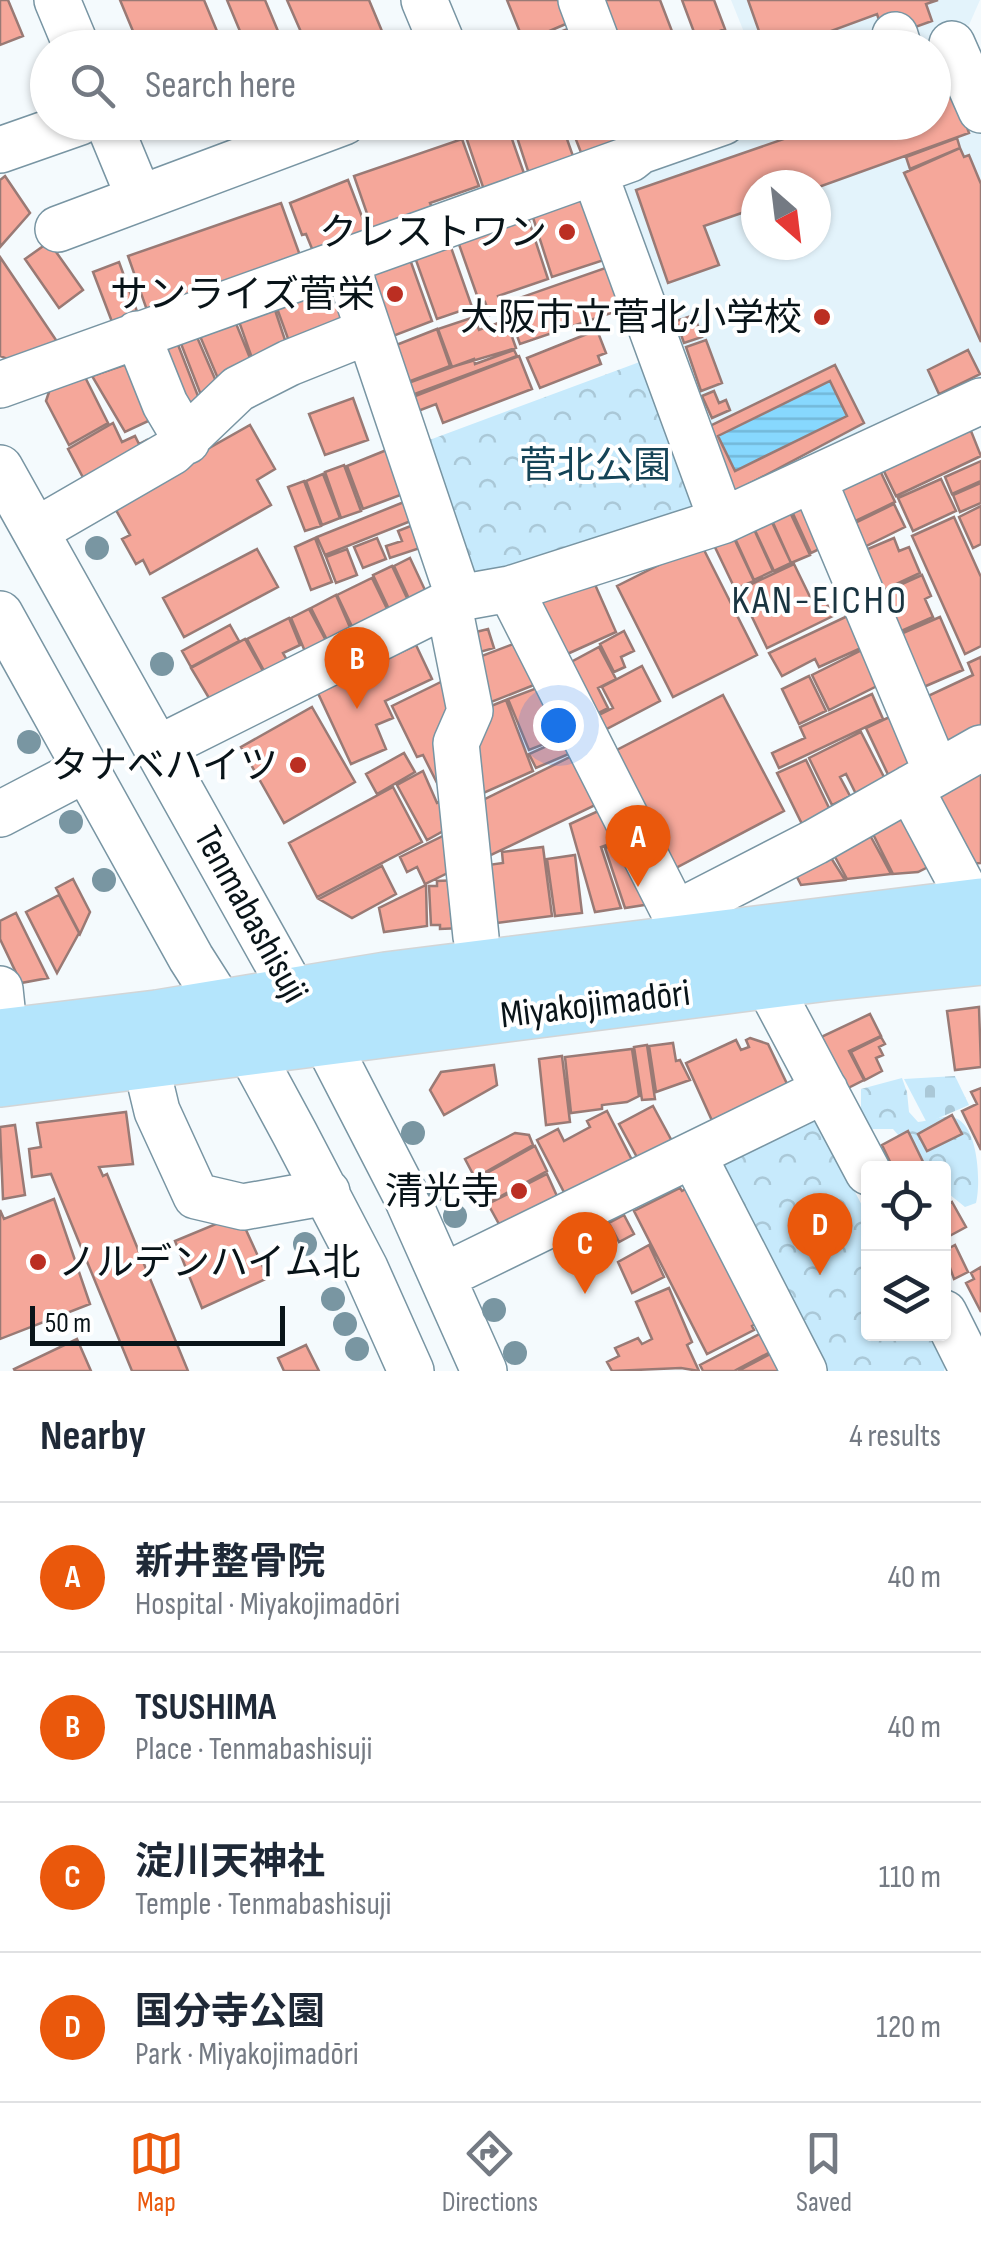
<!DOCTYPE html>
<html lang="en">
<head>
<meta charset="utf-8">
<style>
  :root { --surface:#fff; --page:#f6f6f7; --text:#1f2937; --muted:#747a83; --line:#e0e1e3; --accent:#ea580c }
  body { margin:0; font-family:"Sofia Sans Condensed","Noto Sans JP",sans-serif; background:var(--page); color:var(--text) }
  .controls { position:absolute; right:30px; bottom:30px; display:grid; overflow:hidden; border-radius:10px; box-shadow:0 2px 8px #0004 }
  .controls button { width:90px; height:90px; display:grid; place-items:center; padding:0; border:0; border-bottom:2px solid var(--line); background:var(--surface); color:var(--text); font:50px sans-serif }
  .compass { position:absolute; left:741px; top:170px; width:90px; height:90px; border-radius:50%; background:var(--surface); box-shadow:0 2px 8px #0004; rotate:152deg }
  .scale { position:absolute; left:30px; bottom:25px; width:255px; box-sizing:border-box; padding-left:10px; border:5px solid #091419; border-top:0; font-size:28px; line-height:35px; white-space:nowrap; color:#091419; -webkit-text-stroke:8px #fff; paint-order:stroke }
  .you { position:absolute; left:558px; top:725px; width:35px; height:35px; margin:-25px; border:8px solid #fff; border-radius:50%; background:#1a73e8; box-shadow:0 0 0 15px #1a73e833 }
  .badge { display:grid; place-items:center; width:65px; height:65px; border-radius:50%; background:var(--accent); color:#fff; font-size:32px; font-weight:700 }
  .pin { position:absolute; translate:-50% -82px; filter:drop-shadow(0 2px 5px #0008) }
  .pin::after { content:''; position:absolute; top:52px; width:35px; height:30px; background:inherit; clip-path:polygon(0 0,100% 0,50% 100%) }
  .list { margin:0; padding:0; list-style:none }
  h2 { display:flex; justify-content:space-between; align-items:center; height:130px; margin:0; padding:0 40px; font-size:42px }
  h2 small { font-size:32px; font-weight:400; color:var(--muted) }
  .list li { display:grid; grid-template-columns:65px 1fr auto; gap:30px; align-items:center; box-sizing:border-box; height:150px; padding:0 40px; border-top:2px solid var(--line) }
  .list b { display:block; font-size:38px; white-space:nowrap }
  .list p { margin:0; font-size:32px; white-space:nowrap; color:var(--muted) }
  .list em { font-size:32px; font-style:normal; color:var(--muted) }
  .icon { flex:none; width:55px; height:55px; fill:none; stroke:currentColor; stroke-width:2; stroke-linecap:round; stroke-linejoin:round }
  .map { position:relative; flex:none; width:981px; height:1371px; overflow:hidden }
  .search { position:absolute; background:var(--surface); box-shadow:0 2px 8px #0004; left:30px; right:30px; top:30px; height:110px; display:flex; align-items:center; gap:25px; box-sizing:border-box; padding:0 35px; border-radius:55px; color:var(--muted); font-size:38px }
  .sheet { height:730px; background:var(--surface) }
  nav { display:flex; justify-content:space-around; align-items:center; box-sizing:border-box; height:140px; border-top:2px solid var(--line); background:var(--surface); font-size:28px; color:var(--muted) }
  nav a { display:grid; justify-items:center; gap:5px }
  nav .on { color:var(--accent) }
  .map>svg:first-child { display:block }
</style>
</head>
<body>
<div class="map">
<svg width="981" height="1371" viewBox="0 0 981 1371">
  <defs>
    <pattern id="forest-crowns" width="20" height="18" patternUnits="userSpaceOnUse" patternTransform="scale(2.5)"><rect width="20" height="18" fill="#c7eafc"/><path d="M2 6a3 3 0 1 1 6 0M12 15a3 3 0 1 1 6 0" fill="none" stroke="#aac8d7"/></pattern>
    <pattern id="cemetery-stones" width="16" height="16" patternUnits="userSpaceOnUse" patternTransform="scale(2.5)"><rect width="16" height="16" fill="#c7eafc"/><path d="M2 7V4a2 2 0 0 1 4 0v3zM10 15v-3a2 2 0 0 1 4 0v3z" fill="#aac8d7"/></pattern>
    <pattern id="water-rules" width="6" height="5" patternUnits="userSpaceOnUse" patternTransform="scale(2.5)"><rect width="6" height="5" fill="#87d8fe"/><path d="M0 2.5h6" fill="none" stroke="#73b8d9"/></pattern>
  </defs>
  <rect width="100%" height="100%" fill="#f4fafd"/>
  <!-- built -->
  <path fill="#e3f3fb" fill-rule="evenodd" d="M731,0H980L969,25L905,48L750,47Z
    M944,68L981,129V388L734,504L617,192L623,179L786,123L934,122V72ZM756,185H816V245H756Z"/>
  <!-- forest -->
  <path fill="url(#forest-crowns)" d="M645,360L698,505L484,586L461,575L416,445Z
    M902,1078L907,1092L909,1112L918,1122C929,1121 941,1116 951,1117C979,1120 981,1184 976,1203L965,1207L944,1190V1168H898L890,1152L899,1136L893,1129H869L861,1117V1089Z
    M802,1117L818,1121L868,1217V1334H930L946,1364L944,1371H822L719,1176L724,1157Z"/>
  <!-- cemetery -->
  <path fill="url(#cemetery-stones)" d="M955,1076L969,1105L927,1123L904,1079Z"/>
  <!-- water -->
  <path fill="url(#water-rules)" d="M830,381L847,416L735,471L718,436Z"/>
  <!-- building -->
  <path fill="#f5a79a" stroke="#997a75" stroke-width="2.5" fill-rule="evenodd" d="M0,0H8L23,36L0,45Z
    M120,0H204L224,48H140Z
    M227,0H265L285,48H247Z
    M287,0H369L389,48H308Z
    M507,0H567L575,20L524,42Z
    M602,0H660L675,39L654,48H620Z
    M682,0H714L725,29L697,40Z
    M748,0H938L926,4L932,21L885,38L877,14L785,48H765Z
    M578,25L586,48H526L525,45Z
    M952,82L969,133L816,188V185H756V208L704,226L719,265L668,283L636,190L833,122H934V88Z
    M170,122H208L176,137Z
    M489,122H506L526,179L485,193L464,131Z
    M512,122H561L574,159L529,174Z
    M569,122H614L621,140L582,155Z
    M957,138L960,148L910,169L906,157Z
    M462,139L479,186L430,203L433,210L373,231L354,176Z
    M960,148L964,157L969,155L981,184V342L904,173Z
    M5,176L30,213L0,247V180Z
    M348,180L369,235L315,256L306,234L302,235L290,203Z
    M581,188L604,260L552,277L529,205Z
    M281,203L302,261L149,316L128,256Z
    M525,209L548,279L498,296L503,311L490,315L485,302L480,304L455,233Z
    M447,236L472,307L437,319L412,249Z
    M49,242L83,290L59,308L25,259Z
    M407,251L432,321L393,336L358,268Z
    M0,257L58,343L17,363L0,356Z
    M119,262L139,317L114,327L93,272Z
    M611,266L626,308L520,344L505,303Z
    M340,277L356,323L291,347L274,300Z
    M272,301L288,349L253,361L236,313Z
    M694,315L702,337L684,343L676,321Z
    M233,316L252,363L222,388L197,329Z
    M474,317L479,330L506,320L516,348L452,367L438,329Z
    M437,329L450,366L400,385L386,349Z
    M194,330L221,393L206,408L178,336Z
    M597,330L606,353L598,356L601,364L540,388L527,358Z
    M175,337L203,409L185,429L152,344Z
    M706,340L722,383L701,391L686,347Z
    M514,350L517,356L404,398L400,386L474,359L475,364Z
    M968,350L980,374L939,394L928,370Z
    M519,356L532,389L443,423L436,404L410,414L405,400Z
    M139,360L161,415L125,432L92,376Z
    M835,365L864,423L732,493L708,427ZM830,381L847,416L735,471L718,436Z
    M83,373L108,423L69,445L46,401L51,386Z
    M714,391L719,403L726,400L730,410L712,418L702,396Z
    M353,398L368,440L325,455L309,414Z
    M965,416L981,456L896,496L877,457Z
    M113,423L122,442L135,436L139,444L147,440L153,450L88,487L68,449Z
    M250,425L275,469L257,480L271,505L150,574L143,560L136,564L122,539L130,535L112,503Z
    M394,447L411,491L363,509L347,466Z
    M875,460L895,502L845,526L835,479Z
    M981,461V481L952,494L945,477Z
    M344,465L361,511L341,518L325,472Z
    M323,474L340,518L322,525L306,481Z
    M941,479L956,511L913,531L898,498Z
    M304,481L321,526L305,531L288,487Z
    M981,483V503L960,512L953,495Z
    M414,498L421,517L325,555L317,537Z
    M811,503L830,544L811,553L790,507Z
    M894,504L905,527L856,551L845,528Z
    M981,506V544L973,548L959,517Z
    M788,508L810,555L791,563L770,516Z
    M769,516L791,563L774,571L752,524Z
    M954,517L981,577V646L965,654L912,536Z
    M421,522L429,545L390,558L386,546L402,541L398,531Z
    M752,525L773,571L754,580L733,534Z
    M732,534L754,581L735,589L713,543Z
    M315,538L332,582L311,590L295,547Z
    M377,538L386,559L363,568L354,547Z
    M894,538L899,551L909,547L920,573L873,595L856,554Z
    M701,544L757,655L673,697L617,586Z
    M257,549L278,587L184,637L163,598Z
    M347,549L357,575L336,583L326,557Z
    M410,558L432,605L415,612L394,566Z
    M794,564L813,603L823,597L833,616L767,648L739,590Z
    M392,566L414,613L395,622L373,575Z
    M922,575L931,596L925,599L933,617L890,636L873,597Z
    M372,578L393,621L357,637L337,595Z
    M593,580L616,632L554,660L529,605Z
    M336,595L355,639L332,650L311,608Z
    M309,609L331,650L309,661L291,618Z
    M856,612L870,644L819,667L815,659L782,676L769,653Z
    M940,617L963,670L912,692L889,639Z
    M289,618L300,645L283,653L292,669L269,680L247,639Z
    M230,625L239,641L191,667L182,651Z
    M488,629L494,648L466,656L460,636Z
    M624,631L634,651L621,657L625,667L614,672L600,644Z
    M245,639L268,680L215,708L191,668Z
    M524,640L539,683L481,706L471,660Z
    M416,645L432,679L385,701L393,718L376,725L386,749L351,764L317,691Z
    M870,646L885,682L829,710L812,675Z
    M599,647L616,679L598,688L608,708L584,720L558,669Z
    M981,657V727L936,748L915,702L973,675L968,663Z
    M642,666L660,701L597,734L589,720L613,708L602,687Z
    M809,676L826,711L799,724L782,689Z
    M451,677L449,728L438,785L423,755L417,757L392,706Z
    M550,683L570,734L529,750L508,699Z
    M872,694L883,719L779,768L772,753L805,738L800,727Z
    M723,695L784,811L670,871L609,754Z
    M506,700L533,771L470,799L481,710Z
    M312,707L355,782L284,823L241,747Z
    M898,713L924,768L892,783L866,728Z
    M861,732L887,783L858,798L846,774L840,777L850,796L832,805L809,758Z
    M571,735L578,750L536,768L529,754Z
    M584,750L608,799L472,864L469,807Z
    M404,753L415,772L377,794L366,774Z
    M806,760L830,810L802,824L777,773Z
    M981,760V863L966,864L927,790Z
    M423,771L437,803L454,798V825L427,840L397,785Z
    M393,787L422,842L317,897L289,843Z
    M910,799L940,861L918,872L893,874L867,822Z
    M607,807L618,841L601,847L621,908L595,912L570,824Z
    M864,824L891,874L847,879L828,844Z
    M447,834L462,866L425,884L417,867L407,872L400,857Z
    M627,841L657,903L625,908L605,848Z
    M823,845L845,880L801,885L789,861Z
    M543,847L552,916L481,925V866L503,863L502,852Z
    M575,855L582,913L555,916L547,859Z
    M382,866L396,894L352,918L319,899Z
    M73,879L90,912L80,934L56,888Z
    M460,880L462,928L440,929V925H431L429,886H437V881Z
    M426,885L427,926L384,932L379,908Z
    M59,895L79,933L57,973L26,912Z
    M16,913L48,978L21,983L0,939V921Z
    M979,1007L981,1067L955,1070L947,1011Z
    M870,1014L881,1036L849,1051L864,1080L846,1089L821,1037Z
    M881,1037L885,1044L879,1047L883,1055L876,1058L882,1071L865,1080L851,1052Z
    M750,1038L768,1044L789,1088L714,1125L686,1063L736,1040L741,1050L749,1047L746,1040Z
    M673,1043L676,1061L680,1060L690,1080L656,1092L649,1046Z
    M647,1045L655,1099L642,1100L634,1047Z
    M632,1049L639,1096L627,1102L602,1105V1109L571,1113L565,1057Z
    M562,1056L570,1122L546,1125L539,1059Z
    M494,1065L497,1085L444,1115L430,1090L441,1072Z
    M981,1088V1150L962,1111L977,1104L971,1092Z
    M653,1106L673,1143L639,1161L619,1124Z
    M607,1111L634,1164L567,1198L537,1140L558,1129L564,1141L590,1127L587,1121Z
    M126,1112L133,1164L99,1167L103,1176L107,1174L188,1371H132L51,1174L32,1177L29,1149L41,1147L37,1123Z
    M952,1115L962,1134L927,1151L918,1134Z
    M15,1125L25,1195L3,1199L0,1127Z
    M908,1131L926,1168H893L882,1145Z
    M515,1133L529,1135L533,1145L475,1178L465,1159Z
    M535,1146L547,1171L488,1203L476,1179Z
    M547,1174L561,1205L499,1224L488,1204Z
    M680,1188L682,1191L688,1188L759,1322L752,1326L754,1330L707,1354L634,1211Z
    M54,1199L90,1304L0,1339V1210L4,1219Z
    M952,1202L966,1227L944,1239V1206Z
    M624,1215L634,1234L619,1242L609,1223Z
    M223,1221L246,1230L268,1278L202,1308L175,1241Z
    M649,1245L664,1277L632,1293L618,1262Z
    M955,1245L968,1272L954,1279L944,1251Z
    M981,1267V1312L966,1283L974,1279L971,1273Z
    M669,1288L692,1342L687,1345L699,1371L681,1368L612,1371L607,1362L619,1356L615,1348L638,1338L642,1344L652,1339L636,1302Z
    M767,1330L776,1349L734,1371H703L700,1365Z
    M77,1339L91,1371H15L14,1369Z
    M306,1345L319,1371H284L278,1358Z
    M776,1351L787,1371H738Z"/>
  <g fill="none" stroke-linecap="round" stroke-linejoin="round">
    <defs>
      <path id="minor" d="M57,0L77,48
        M424,0L444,48
        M581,0L599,48
        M895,35L899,48
        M952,44L981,110
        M108,122L139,197
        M0,150L80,122
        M594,172L722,521
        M58,229L344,122
        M345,260L459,598
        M137,334L165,404L187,441
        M0,385L630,159L640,151L723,122
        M0,468L295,995L325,1039L406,1196L484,1371
        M814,481L936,771
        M37,530L172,452L238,389L289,363L369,331
        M510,589L675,914
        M449,606L470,711L456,743L476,937
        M0,614L191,958L249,1049L295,1134L365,1268L411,1371
        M159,748L459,598L510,589L722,521L981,401
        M910,788L973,906
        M0,814L86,769
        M675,914L815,842L981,748
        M767,982L868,1172
        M0,989L5,1036
        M145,1061L157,1111L196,1196L243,1207L327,1192
        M693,1155L804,1371
        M444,1276L825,1090
        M944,1313L973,1371"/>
      <path id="major" d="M0,1037L157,1018L386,980L981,906
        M0,1079L827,973L981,957"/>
    </defs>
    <!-- minor casing -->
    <use href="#minor" stroke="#7895a3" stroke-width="48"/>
    <!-- major casing -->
    <use href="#major" stroke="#d3d5d6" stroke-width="58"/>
    <!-- minor -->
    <use href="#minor" stroke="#fff" stroke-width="45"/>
    <!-- major -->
    <use href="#major" stroke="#b4e5fc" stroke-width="55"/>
  </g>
  <!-- trees -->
  <g fill="#7996a2">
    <circle cx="97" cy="548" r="12"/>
    <circle cx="162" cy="664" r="12"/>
    <circle cx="29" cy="742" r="12"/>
    <circle cx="71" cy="822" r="12"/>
    <circle cx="104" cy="880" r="12"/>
    <circle cx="413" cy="1133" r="12"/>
    <circle cx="438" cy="1189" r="12"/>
    <circle cx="455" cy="1216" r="12"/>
    <circle cx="305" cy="1244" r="12"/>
    <circle cx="333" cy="1299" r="12"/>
    <circle cx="494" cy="1310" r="12"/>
    <circle cx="345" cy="1324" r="12"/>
    <circle cx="357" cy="1349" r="12"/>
    <circle cx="515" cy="1353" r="12"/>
  </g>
  <!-- markers -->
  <g fill="#bb2e22" stroke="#fff" stroke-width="4">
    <circle cx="567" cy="232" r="10"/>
    <circle cx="395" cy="294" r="10"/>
    <circle cx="822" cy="317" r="10"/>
    <circle cx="298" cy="765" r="10"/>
    <circle cx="519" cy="1191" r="10"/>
    <circle cx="38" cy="1262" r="10"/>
  </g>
  <g text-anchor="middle" stroke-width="8" stroke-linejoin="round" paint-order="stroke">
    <!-- poi labels -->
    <g font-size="38" fill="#091419" stroke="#fff" text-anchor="end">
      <text x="547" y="245">クレストワン</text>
      <text x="375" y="307">サンライズ菅栄</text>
      <text x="802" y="330">大阪市立菅北小学校</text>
      <text x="278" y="778">タナベハイツ</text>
      <text x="499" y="1204">清光寺</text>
      <text x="58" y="1275" text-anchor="start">ノルデンハイム北</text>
    </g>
    <!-- park labels -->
    <g font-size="38" fill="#154457" stroke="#fff">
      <text x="595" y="478">菅北公園</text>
    </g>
    <!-- street labels -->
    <g font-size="38" fill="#091419" stroke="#fff">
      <text transform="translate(252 914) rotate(61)" y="13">Tenmabashisuji</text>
      <text transform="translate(595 1003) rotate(-7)" y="13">Miyakojimadōri</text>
    </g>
    <!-- neighbourhood labels -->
    <g font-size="40" letter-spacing="2.5" fill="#1a3541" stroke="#fff">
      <text x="820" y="613">KAN-EICHO</text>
    </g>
  </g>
</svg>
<div class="controls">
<button><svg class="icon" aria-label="locate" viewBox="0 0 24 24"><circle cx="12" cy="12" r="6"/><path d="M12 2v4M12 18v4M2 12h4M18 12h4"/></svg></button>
<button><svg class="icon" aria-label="layers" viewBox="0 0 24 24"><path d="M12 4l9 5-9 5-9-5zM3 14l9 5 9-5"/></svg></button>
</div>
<svg class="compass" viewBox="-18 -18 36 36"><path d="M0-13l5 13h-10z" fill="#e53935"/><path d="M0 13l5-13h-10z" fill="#747a83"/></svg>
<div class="scale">50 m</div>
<div class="you"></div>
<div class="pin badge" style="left:638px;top:887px">A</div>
<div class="pin badge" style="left:357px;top:709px">B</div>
<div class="pin badge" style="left:585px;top:1294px">C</div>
<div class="pin badge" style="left:820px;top:1275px">D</div>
<div class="search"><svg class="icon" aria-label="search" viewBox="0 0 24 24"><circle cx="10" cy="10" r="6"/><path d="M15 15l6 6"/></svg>Search here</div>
</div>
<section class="sheet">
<h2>Nearby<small>4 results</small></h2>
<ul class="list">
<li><span class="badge">A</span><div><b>新井整骨院</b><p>Hospital · Miyakojimadōri</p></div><em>40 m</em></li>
<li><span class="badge">B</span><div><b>TSUSHIMA</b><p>Place · Tenmabashisuji</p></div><em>40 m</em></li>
<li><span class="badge">C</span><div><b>淀川天神社</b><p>Temple · Tenmabashisuji</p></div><em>110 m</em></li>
<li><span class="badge">D</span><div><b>国分寺公園</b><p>Park · Miyakojimadōri</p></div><em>120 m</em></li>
</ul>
</section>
<nav>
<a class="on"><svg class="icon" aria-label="map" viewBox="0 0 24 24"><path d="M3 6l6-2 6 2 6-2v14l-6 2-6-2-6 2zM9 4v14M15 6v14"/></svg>Map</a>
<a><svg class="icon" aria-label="directions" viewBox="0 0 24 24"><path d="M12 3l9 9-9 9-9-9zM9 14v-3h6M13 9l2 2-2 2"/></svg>Directions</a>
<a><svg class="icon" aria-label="saved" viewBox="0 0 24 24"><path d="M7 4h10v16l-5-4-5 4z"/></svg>Saved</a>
</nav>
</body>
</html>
